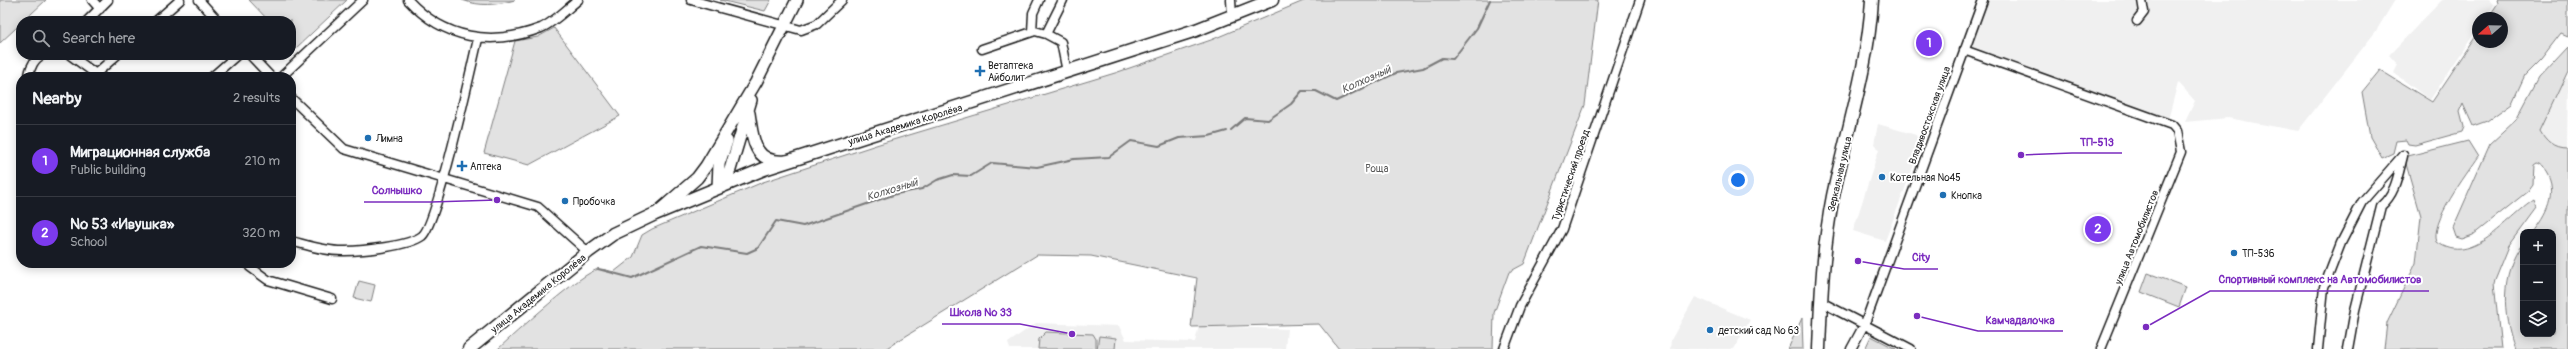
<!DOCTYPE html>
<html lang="en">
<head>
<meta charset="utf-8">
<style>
  :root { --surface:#171b24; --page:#20242c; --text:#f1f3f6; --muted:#9ea1a6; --line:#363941; --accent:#7c3aed }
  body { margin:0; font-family:Pangolin,sans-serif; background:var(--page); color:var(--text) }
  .controls { position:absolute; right:12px; bottom:12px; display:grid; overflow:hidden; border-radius:8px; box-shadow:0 2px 10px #0003 }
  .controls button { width:36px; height:36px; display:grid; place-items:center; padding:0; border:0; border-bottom:1px solid var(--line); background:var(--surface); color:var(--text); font:20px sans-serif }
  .compass { position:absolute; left:2472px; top:12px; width:36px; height:36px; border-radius:50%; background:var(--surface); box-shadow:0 2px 10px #0003; rotate:250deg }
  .you { position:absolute; left:1738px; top:180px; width:14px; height:14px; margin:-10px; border:3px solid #fff; border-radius:50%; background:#1a73e8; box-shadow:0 0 0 6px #1a73e833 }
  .badge { display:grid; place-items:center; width:26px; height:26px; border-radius:50%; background:var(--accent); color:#fff; font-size:13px; font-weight:700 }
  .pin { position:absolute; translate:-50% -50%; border:2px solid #fff; box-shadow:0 1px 4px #0006 }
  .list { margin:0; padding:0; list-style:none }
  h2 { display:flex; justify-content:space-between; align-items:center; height:52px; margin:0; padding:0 16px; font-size:17px }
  h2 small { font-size:13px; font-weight:400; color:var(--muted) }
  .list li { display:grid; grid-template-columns:26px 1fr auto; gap:12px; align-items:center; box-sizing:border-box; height:72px; padding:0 16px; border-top:1px solid var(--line) }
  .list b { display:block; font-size:15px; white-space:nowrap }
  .list p { margin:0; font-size:13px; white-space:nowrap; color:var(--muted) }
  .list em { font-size:13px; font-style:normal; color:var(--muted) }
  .icon { flex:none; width:22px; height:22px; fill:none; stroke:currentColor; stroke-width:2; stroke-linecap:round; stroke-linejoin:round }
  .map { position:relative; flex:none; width:2568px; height:349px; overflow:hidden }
  .search { position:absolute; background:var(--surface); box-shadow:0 2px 10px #0003; left:16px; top:16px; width:280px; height:44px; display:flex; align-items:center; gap:10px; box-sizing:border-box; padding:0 14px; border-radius:16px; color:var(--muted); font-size:15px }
  .panel { position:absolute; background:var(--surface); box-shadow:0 2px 10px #0003; left:16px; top:72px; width:280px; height:196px; border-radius:16px }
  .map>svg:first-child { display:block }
</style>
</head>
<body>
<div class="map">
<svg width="2568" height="349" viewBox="0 0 2568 349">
  <rect width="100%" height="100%" fill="#fff"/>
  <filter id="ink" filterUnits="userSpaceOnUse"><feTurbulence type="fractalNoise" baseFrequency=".025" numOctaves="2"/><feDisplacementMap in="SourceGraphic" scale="8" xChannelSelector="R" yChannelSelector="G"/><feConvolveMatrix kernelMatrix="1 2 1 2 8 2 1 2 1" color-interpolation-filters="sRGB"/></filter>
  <g filter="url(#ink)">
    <!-- built -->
    <path fill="#f0f0f0" d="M1987,0H2395L2376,31L2298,131L2228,118L2185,122L2195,101L2178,82L2168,120L1969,48Z
      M2442,0H2489L2494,5L2485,18H2478V28L2430,100L2394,73L2398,65L2389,55Z
      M2563,77L2568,79L2567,149H2558L2546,140L2540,130Z
      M1878,124L1916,135L1921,146L1885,241L1853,231L1879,149L1874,144Z
      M1695,297L1750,320L1734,349H1670L1671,340Z
      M1036,323L1119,326L1126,340L1195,342L1199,326L1287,329L1285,349H1010L1008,343Z"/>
    <!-- green -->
    <path fill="#e2e2e2" stroke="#7f7f7f" d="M0,0H46L0,43Z
      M249,0H347L295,49L291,45V21H269Z
      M462,0H515C496,5 481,7 462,0Z
      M720,0H771L765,11Z
      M1306,0H1598L1585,105L1524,264L1509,272L1494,313L1493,349H1339L1319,324L1191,327L1197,278L1091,256L1037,255L885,349H498C513,335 583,271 599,269C604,269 610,271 614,272L633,257L642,235L652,229L763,182L876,145L1115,73L1211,40Z
      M2497,0H2568V36L2561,33L2541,59L2525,75L2512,103L2487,121L2473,126L2463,104L2460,111L2464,127L2462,132L2415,145L2408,144L2406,140L2396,141L2393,153L2382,158L2370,137L2362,92L2380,70L2432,102L2478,33V42H2502V18H2488L2498,3Z
      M554,28L620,116L529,165L484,153L515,41L538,37Z
      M2568,46V71L2540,130C2547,142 2554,149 2568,149V349H2515C2502,315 2500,273 2523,243V334H2553V232H2533C2547,215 2559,193 2546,172C2543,168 2542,165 2537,164L2534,166L2533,184L2528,191L2473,235L2462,239L2456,237L2453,228L2490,144L2516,120L2539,77Z
      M2468,141L2478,157C2467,174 2429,223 2437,242C2472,268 2507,217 2534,200L2537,208L2509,246L2494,283L2501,349H2384L2387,323L2416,263L2421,216L2404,157Z
      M2148,273L2186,287L2179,307L2141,292Z
      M359,281L375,285L371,302L354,298Z
      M1802,318L1803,349H1788Z
      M1046,332L1093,334L1096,339V349H1038L1039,339Z
      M1099,336L1116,338L1115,349H1097Z
      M1871,336L1896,349H1865Z"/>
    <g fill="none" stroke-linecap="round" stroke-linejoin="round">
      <!-- stream -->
      <path stroke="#7a7a7a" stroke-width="2" d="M1231,130L1245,118L1268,120L1291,104L1302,91H1316L1336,101L1396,73L1423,68L1442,58L1453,59L1477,28L1490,0
        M598,269L632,278L701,246L747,253L758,248L776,221L803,226L896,194L922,189L937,180L953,175L971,176L992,163L1037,167L1074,159L1109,157L1131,141L1159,146L1179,138L1209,136L1227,131"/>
      <defs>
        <path id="minor" d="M92,0L100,9
          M199,0L218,21
          M408,0C444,39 491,47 541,28C553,23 567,9 578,0
          M691,0L801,30L817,24L842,0
          M1063,0L1046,34L1061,42L1067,72
          M1231,0L1232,17
          M87,21L108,0
          M156,21L180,0
          M2137,21L2144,12L2142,0
          M1032,32L1033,13L1039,0
          M982,49L1035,31L1046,34
          M1964,50L2172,125L2177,131L2181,152L2101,349
          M70,55L100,77
          M250,55L271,77
          M29,77C29,69 35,57 43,55
          M92,77L117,55
          M212,77L237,55
          M281,77L363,0
          M291,98L344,149L538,207L588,252
          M291,241C307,245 328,252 345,251C362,251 409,246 422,236C437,225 471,68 478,39
          M250,263V267L268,280L332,299
          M1821,302L1911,349
          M1504,349L1520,306L1562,229L1640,0
          M1851,349L1865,323L1983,0
          M2318,349L2324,287L2341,243L2362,202L2403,155
          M2348,349L2355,310L2381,206C2396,193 2398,175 2403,156"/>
        <path id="secondary" d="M749,113C753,139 753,164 786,161
          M726,183L751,100
          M718,187L719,164L727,141
          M659,211L697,178L706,166L756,82L797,0"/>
        <path id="primary" d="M469,349L588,252L613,234L655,214L764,169L1196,30L1272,0
          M1819,349C1821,297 1823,246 1833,196C1847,130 1868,68 1872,0"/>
      </defs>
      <!-- minor casing -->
      <use href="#minor" stroke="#1c1c1c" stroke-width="11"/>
      <!-- secondary casing -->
      <use href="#secondary" stroke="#1c1c1c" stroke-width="14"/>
      <!-- primary casing -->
      <use href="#primary" stroke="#1c1c1c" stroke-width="15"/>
      <!-- minor -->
      <use href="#minor" stroke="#fff" stroke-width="8"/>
      <!-- secondary -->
      <use href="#secondary" stroke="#fff" stroke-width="11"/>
      <!-- primary -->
      <use href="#primary" stroke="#fff" stroke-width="12"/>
    </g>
  </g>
  <!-- markers -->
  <g fill="#1f6fb2" stroke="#fff" stroke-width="1.5">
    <path d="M978 65h4v4h4v4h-4v4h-4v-4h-4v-4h4z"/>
    <circle cx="368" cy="138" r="4"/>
    <path d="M460 160h4v4h4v4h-4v4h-4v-4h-4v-4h4z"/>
    <circle cx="1882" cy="177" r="4"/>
    <circle cx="1943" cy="195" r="4"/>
    <circle cx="565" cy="201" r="4"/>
    <circle cx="2234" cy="253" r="4"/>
    <circle cx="1710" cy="330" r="4"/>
  </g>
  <g text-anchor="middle" stroke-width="4" stroke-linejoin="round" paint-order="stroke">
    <!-- poi labels -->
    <g font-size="10" fill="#1c1c1c" stroke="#fff" text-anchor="start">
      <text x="988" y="69">Ветаптека<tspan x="988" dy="12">Айболит</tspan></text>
      <text x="376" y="142">Лимна</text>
      <text x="470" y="170">Аптека</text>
      <text x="1890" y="181">Котельная №45</text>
      <text x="1951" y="199">Кнопка</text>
      <text x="573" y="205">Пробочка</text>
      <text x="2242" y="257">ТП-536</text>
      <text x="1718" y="334">детский сад № 63</text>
    </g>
    <!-- street labels -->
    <g font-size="10" fill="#1c1c1c" stroke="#fff">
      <text transform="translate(1929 115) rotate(-70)" y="4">Владивостокская улица</text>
      <text transform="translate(905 124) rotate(-17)" y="4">улица Академика Королёва</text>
      <text transform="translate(1839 174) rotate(-77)" y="4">Зеркальная улица</text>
      <text transform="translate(1570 175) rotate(-71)" y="4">Туристический проезд</text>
      <text transform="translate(2136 237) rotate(-68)" y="4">улица Автомобилистов</text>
      <text transform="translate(538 293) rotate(-39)" y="4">улица Академика Королёва</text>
    </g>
    <!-- park labels -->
    <g font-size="10" fill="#575757" stroke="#fff">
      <text x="1377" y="172">Роща</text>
    </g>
    <!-- water labels -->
    <g font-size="11" font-style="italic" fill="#5a5a5a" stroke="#fff">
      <text transform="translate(1366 79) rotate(-24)" y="4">Колхозный</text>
      <text transform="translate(892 189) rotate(-17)" y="4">Колхозный</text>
    </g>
  </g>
  <!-- callouts -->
  <path fill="none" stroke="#7b2cbf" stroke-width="1.5" d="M2021 155L2072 153H2122M497 200L431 202H364M1858 261L1904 269H1938M2146 327L2210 291H2429M1072 334L1020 324H942M1917 316L1978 331H2063"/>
  <g fill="#7b2cbf" stroke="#fff" stroke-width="1.5">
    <circle cx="2021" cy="155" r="4"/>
    <circle cx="497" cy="200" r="4"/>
    <circle cx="1858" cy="261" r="4"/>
    <circle cx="2146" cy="327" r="4"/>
    <circle cx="1072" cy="334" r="4"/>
    <circle cx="1917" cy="316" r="4"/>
  </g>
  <g font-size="11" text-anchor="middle" font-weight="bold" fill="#7b2cbf" stroke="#fff" stroke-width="4" stroke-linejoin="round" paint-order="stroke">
    <text x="2097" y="146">ТП-513</text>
    <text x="397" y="194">Солнышко</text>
    <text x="1921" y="261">City</text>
    <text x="2320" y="283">Спортивный комплекс на Автомобилистов</text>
    <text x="981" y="316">Школа № 33</text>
    <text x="2020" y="324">Камчадалочка</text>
  </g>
</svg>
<div class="controls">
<button>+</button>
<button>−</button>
<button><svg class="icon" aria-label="layers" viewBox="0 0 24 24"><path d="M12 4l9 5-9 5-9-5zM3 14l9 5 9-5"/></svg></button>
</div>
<svg class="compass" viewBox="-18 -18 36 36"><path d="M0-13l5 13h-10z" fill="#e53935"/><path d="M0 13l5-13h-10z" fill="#9ea1a6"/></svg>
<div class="you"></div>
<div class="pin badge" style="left:1929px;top:43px">1</div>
<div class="pin badge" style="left:2098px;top:229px">2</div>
<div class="search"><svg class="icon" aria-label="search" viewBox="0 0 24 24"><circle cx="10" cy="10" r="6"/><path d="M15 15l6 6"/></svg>Search here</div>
<section class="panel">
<h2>Nearby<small>2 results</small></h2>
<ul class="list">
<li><span class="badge">1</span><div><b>Миграционная служба</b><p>Public building</p></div><em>210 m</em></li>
<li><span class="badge">2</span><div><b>№ 53 «Ивушка»</b><p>School</p></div><em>320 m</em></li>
</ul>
</section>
</div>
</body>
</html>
